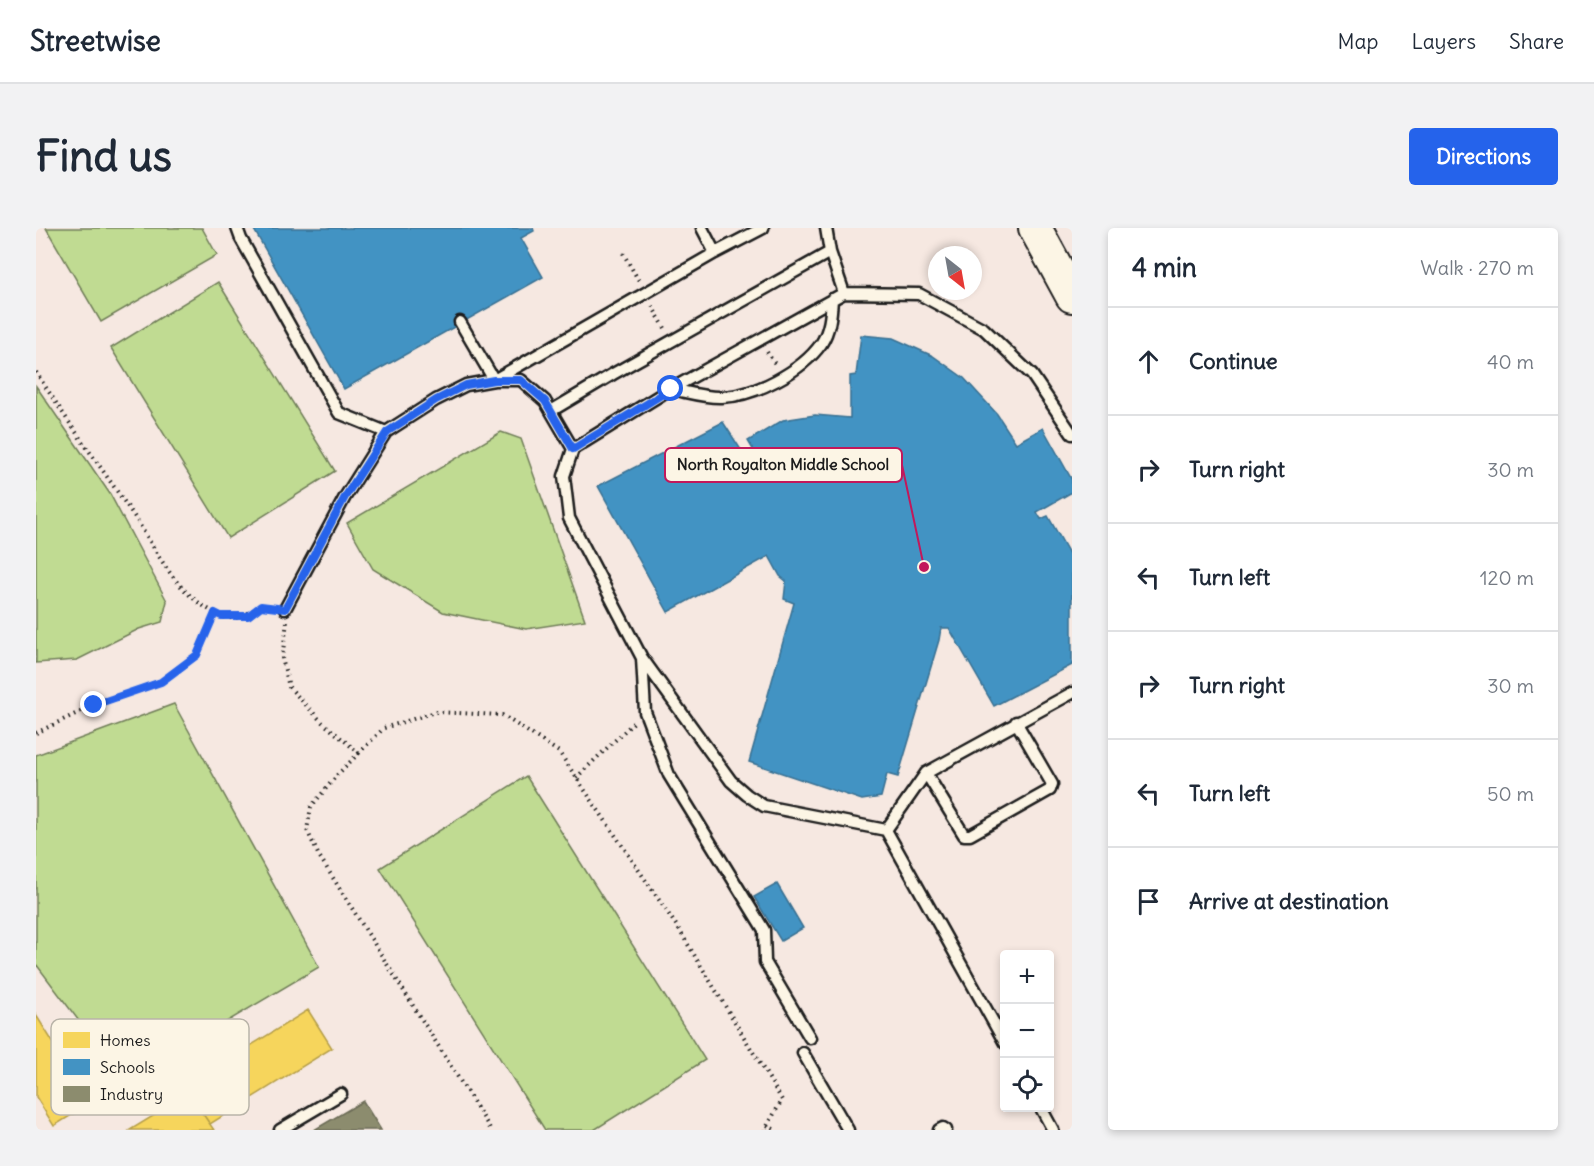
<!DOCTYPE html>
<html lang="en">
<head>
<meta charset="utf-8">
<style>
  :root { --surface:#fff; --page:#f2f2f3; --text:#1f2937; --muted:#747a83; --line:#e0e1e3; --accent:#2563eb }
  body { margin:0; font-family:Delius,sans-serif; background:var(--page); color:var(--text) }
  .controls { position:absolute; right:18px; bottom:18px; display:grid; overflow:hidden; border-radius:6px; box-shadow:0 3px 9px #0003 }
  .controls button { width:54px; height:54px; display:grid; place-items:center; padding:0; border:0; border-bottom:2px solid var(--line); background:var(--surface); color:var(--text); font:30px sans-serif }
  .compass { position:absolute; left:892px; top:18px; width:54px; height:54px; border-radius:50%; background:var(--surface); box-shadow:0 3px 9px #0003; rotate:149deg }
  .stop { position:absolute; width:18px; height:18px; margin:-14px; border:4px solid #2563eb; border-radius:50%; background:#fff }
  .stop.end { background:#2563eb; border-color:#fff; box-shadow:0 2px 6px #0008 }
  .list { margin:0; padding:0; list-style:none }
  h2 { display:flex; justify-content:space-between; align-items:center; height:78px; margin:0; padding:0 24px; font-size:26px }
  h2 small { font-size:20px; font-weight:400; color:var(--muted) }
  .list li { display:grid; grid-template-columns:39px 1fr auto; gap:18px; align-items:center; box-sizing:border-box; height:108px; padding:0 24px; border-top:2px solid var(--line) }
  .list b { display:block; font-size:22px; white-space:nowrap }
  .list em { font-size:20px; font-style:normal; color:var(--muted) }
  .icon { flex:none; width:33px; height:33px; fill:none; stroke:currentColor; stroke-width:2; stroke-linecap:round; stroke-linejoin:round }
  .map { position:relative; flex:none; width:1036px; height:902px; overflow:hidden; border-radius:6px }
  header { display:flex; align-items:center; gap:36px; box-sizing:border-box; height:84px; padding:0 30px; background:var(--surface); border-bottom:2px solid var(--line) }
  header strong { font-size:28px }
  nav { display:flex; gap:33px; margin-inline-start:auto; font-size:21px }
  .intro { display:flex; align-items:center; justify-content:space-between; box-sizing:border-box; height:144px; padding:0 36px }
  h1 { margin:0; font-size:42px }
  .button { padding:15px 27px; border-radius:6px; background:var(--accent); color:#fff; font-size:21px; font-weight:700 }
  main { display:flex; gap:36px; padding:0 36px }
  aside { flex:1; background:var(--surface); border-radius:6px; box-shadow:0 3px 9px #0003 }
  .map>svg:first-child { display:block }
</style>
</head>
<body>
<header>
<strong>Streetwise</strong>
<nav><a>Map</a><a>Layers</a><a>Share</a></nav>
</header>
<div class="intro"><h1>Find us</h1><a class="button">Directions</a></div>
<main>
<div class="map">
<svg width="1036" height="902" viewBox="0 0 1036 902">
  <rect width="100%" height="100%" fill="#f6e8e1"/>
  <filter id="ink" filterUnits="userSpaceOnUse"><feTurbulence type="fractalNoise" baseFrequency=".0167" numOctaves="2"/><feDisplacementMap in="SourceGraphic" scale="12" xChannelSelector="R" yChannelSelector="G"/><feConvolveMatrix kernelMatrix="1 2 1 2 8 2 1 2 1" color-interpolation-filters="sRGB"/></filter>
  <g filter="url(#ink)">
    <!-- green -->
    <path fill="#c0db92" stroke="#6e7c57" stroke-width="1.5" d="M10,0H166L181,27L65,94Z
      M182,54L299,243L192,310L75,120Z
      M0,158L74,266L131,373L126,394L103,401L41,432L0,435Z
      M465,204L485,211L549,392L490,401L407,384L337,341L311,295Z
      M138,476L283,739L89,854L0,736V527Z
      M490,548L669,832L558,902H509L344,640Z"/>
    <!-- homes -->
    <path fill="#f6d55c" stroke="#b59e49" stroke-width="1.5" d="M272,782L296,820L174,896L148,859Z
      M0,787L55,875L18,898L0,869Z
      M153,866L178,902H94Z"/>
    <!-- schools -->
    <path fill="#4393c3" stroke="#376f91" stroke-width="1.5" d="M217,0H497L498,3L485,10L507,49L308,161Z
      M825,107L857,110L897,128L928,150L961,186L980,215L1007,200L1036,252V264L1001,284L1005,291L1012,288L1036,331V437L958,478L913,400H905L903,412L862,549L851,546L845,569L826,572L713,534L758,375L748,371L750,353L744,348L733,328L632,384L562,258L687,194L707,225L718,223L712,213L747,192L779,187L814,190V148L820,147Z
      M741,656L767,700L745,713L718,669Z"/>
    <!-- industry -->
    <path fill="#8c8c6e" stroke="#6a6a55" stroke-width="1.5" d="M327,873L345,902H278Z"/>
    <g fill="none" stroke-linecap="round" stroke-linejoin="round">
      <defs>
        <path id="service" d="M201,0L205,11L303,185L350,204
          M666,0L679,25L727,0
          M790,0L794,24L808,65L626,166L537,221L528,248L533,290L606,430L695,553L711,567L728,578L850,602L890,545
          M808,65L883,66L948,101L996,147L1036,206
          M424,94L458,152L679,25
          M635,161C651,164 670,170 686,169C719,168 766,143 785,116C794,102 795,87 796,71
          M515,183L577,146L794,24
          M249,381L309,269L350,204L400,172L430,157L458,152H485L509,173L537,221
          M606,430L609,484L633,547L728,702L729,734L774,810
          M980,494L1016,556L1014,562L934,607H928L890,545L1036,465
          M850,602L969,815
          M767,825L812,902
          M1005,880L1017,902
          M244,902L305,866
          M903,902L907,900L910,902"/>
        <path id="primary" d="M999,0L1036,68"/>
      </defs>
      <!-- service casing -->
      <use href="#service" stroke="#1c1c1c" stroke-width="15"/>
      <!-- primary casing -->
      <use href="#primary" stroke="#1c1c1c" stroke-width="36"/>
      <!-- path -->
      <path stroke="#1c1c1c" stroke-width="4" stroke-dasharray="1.5 4.5" stroke-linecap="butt" d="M587,25L603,53
        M616,78L629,100
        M731,124L739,136
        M0,144C31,193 65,239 98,288C124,327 137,364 183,387C196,394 214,386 225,378L237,379
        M251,394L246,430L253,459L286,494L323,525L348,500L399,484L466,487L523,524L642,700L746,872L729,902
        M0,505L58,477L125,454L161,427L179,385
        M323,525L301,547L275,579L271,602L282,626L455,902
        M540,550L598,494
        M731,898L740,902"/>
      <!-- service -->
      <use href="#service" stroke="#fcf5e5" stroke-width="10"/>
      <!-- primary -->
      <use href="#primary" stroke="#fcf5e5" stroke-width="32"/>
    </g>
  </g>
  <g fill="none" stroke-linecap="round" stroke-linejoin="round" filter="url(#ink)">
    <!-- route -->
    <path stroke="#2563eb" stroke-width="8" d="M58,477L125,454L161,427L179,385L185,388H212L225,378L249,381L309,269L351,204L400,172L430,157L458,152H485L509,173L537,221L635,161"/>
  </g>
  <!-- legend -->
  <rect x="15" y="791" width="198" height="96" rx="9" fill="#fcf5e5" stroke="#b9b4a9" stroke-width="1.5"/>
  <rect x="27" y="804" width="27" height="16" fill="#f6d55c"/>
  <rect x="27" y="831" width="27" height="16" fill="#4393c3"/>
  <rect x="27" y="858" width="27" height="16" fill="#8c8c6e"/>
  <g font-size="16" fill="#1c1c1c">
    <text x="64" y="818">Homes</text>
    <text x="64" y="845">Schools</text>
    <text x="64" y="872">Industry</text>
  </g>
  <!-- callouts -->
  <path fill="none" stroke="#c2185b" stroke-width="2" d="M888 339L866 237"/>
  <circle fill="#c2185b" stroke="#fcf5e5" stroke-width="2" cx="888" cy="339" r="6"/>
  <rect fill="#fcf5e5" stroke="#c2185b" stroke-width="2" x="629" y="220" width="237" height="34" rx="6"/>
  <g font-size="16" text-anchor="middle" font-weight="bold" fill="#1c1c1c">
    <text x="747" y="242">North Royalton Middle School</text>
  </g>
</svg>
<div class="controls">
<button>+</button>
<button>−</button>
<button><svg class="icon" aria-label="locate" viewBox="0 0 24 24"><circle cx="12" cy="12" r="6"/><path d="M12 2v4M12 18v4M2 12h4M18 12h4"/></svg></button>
</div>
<svg class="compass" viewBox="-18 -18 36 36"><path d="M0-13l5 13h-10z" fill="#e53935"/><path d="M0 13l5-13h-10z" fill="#747a83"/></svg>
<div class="stop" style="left:635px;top:161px"></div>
<div class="stop end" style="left:58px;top:477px"></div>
</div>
<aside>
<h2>4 min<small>Walk · 270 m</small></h2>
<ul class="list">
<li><svg class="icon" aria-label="ahead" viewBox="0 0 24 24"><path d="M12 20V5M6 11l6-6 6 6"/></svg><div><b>Continue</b></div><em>40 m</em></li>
<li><svg class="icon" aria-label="right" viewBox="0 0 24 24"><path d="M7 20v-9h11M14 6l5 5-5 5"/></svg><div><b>Turn right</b></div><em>30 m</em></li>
<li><svg class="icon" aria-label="left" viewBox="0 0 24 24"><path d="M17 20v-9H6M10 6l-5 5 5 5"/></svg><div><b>Turn left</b></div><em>120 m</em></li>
<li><svg class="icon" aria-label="right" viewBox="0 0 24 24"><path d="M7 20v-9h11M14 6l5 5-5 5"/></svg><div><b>Turn right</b></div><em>30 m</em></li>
<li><svg class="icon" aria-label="left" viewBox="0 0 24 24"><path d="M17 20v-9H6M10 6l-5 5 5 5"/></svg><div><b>Turn left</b></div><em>50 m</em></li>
<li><svg class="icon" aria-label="arrive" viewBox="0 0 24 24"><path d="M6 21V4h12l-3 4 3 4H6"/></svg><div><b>Arrive at destination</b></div></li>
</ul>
</aside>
</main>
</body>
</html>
